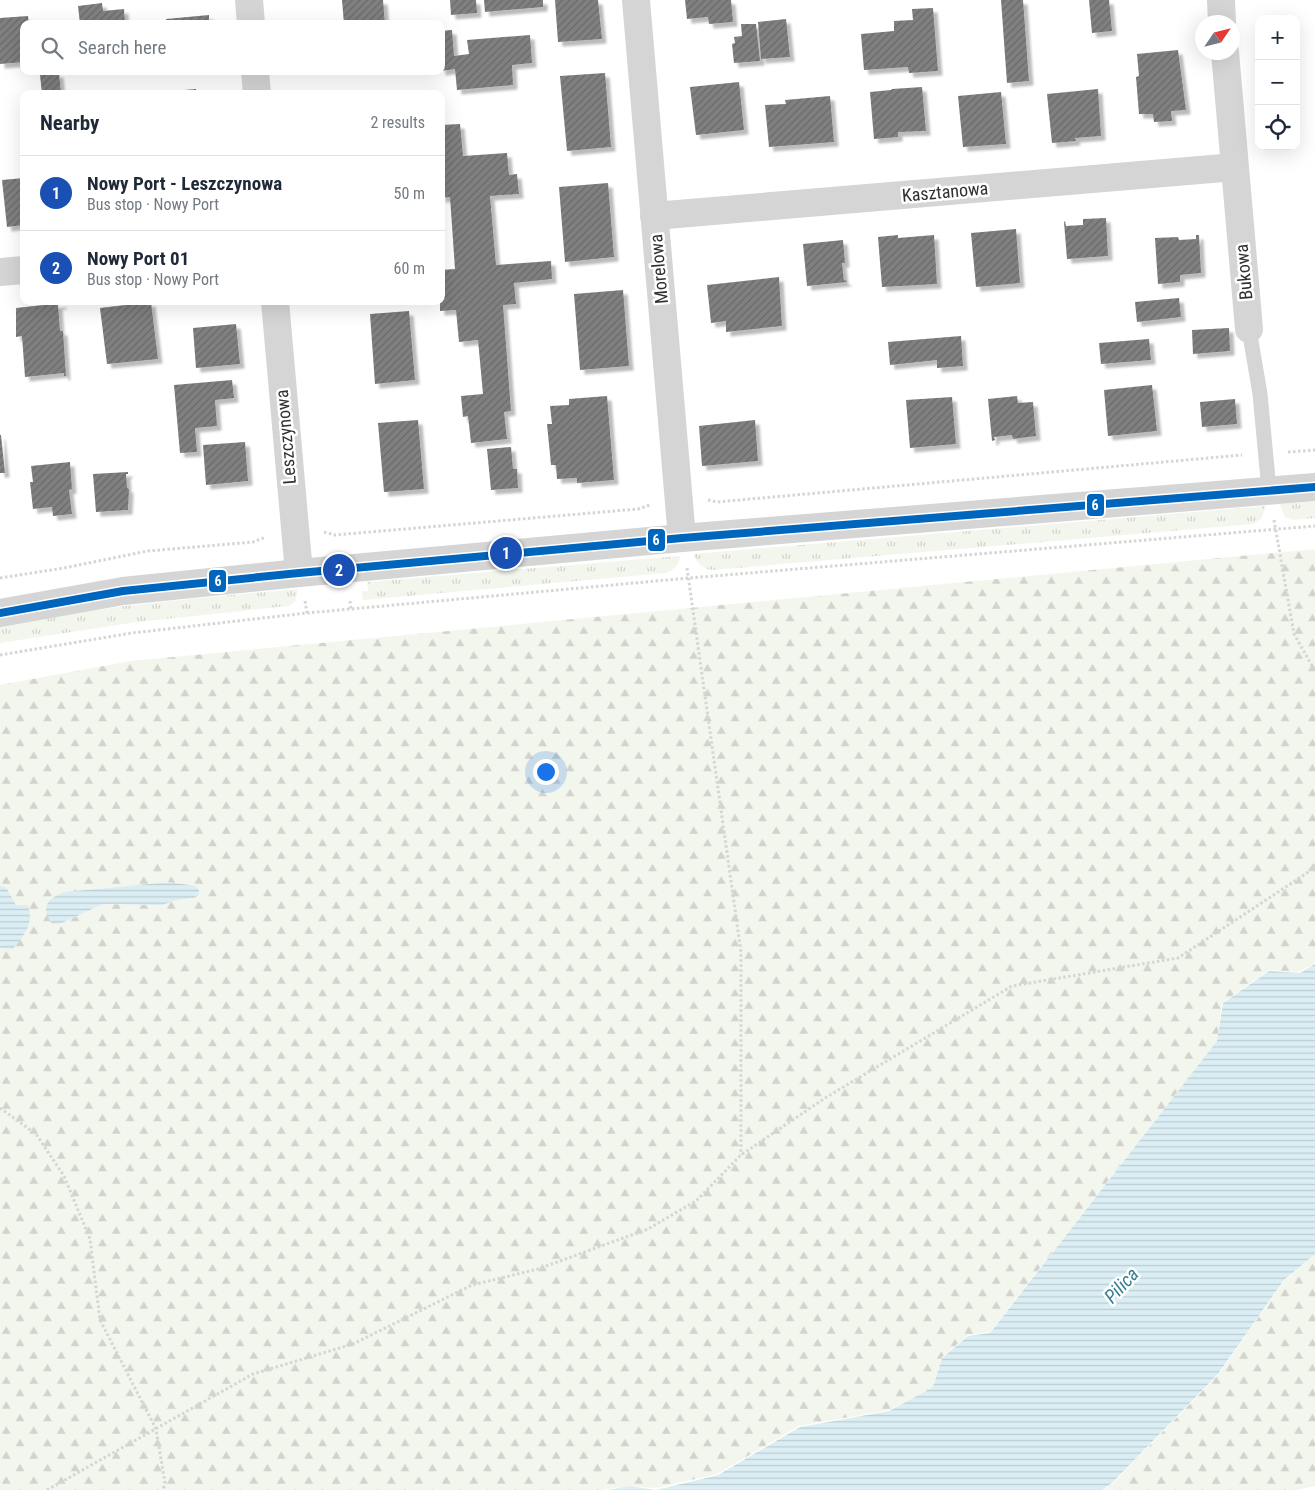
<!DOCTYPE html>
<html lang="en">
<head>
<meta charset="utf-8">
<style>
  :root { --surface:#fff; --page:#f2f2f3; --text:#1f2937; --muted:#747a83; --line:#e0e1e3; --accent:#ea580c }
  body { margin:0; font-family:"Roboto Condensed",sans-serif; background:var(--page); color:var(--text) }
  .controls { position:absolute; right:15px; top:15px; display:grid; overflow:hidden; border-radius:10px; box-shadow:0 5px 20px #0002 }
  .controls button { width:45px; height:45px; display:grid; place-items:center; padding:0; border:0; border-bottom:1px solid var(--line); background:var(--surface); color:var(--text); font:25px sans-serif }
  .compass { position:absolute; left:1195px; top:15px; width:45px; height:45px; border-radius:50%; background:var(--surface); box-shadow:0 5px 20px #0002; rotate:55deg }
  .you { position:absolute; left:545px; top:771px; width:18px; height:18px; margin:-12px; border:4px solid #fff; border-radius:50%; background:#1a73e8; box-shadow:0 0 0 8px #1a73e833 }
  .badge { display:grid; place-items:center; width:32px; height:32px; border-radius:50%; background:var(--accent); color:#fff; font-size:16px; font-weight:700 }
  .pin { position:absolute; translate:-50% -50%; border:2px solid #fff; box-shadow:0 1px 5px #0006 }
  .list { margin:0; padding:0; list-style:none }
  h2 { display:flex; justify-content:space-between; align-items:center; height:65px; margin:0; padding:0 20px; font-size:21px }
  h2 small { font-size:16px; font-weight:400; color:var(--muted) }
  .list li { display:grid; grid-template-columns:32px 1fr auto; gap:15px; align-items:center; box-sizing:border-box; height:75px; padding:0 20px; border-top:1px solid var(--line) }
  .list b { display:block; font-size:19px; white-space:nowrap }
  .list p { margin:0; font-size:16px; white-space:nowrap; color:var(--muted) }
  .list em { font-size:16px; font-style:normal; color:var(--muted) }
  .icon { flex:none; width:28px; height:28px; fill:none; stroke:currentColor; stroke-width:2; stroke-linecap:round; stroke-linejoin:round }
  .map { position:relative; flex:none; width:1315px; height:1490px; overflow:hidden }
  .search { position:absolute; background:var(--surface); box-shadow:0 5px 20px #0002; left:20px; top:20px; width:425px; height:55px; display:flex; align-items:center; gap:12px; box-sizing:border-box; padding:0 18px; border-radius:10px; color:var(--muted); font-size:19px }
  .panel { position:absolute; background:var(--surface); box-shadow:0 5px 20px #0002; left:20px; top:90px; width:425px; height:215px; border-radius:10px }
  .map>svg:first-child { display:block }
</style>
</head>
<body>
<div class="map">
<svg width="1315" height="1490" viewBox="0 0 1315 1490">
  <defs>
    <pattern id="grass-tufts" width="24" height="20" patternUnits="userSpaceOnUse" patternTransform="scale(1.25)"><rect width="24" height="20" fill="#f3f6ed"/><path d="M3 7l-1-3M5 7V3M7 7l1-3M15 17l-1-3M17 17v-4M19 17l1-3" fill="none" stroke="#d1d3cc"/></pattern>
    <pattern id="forest-firs" width="22" height="20" patternUnits="userSpaceOnUse" patternTransform="scale(1.25)"><rect width="22" height="20" fill="#f3f6ed"/><path d="M5 1l3.5 6h-7zM16 11l3.5 6h-7z" fill="#d1d3cc"/></pattern>
    <pattern id="water-rules" width="6" height="5" patternUnits="userSpaceOnUse" patternTransform="scale(1.25)"><rect width="6" height="5" fill="#daeef4"/><path d="M0 2.5h6" fill="none" stroke="#bccdd2"/></pattern>
    <pattern id="building-hatch" width="6" height="6" patternUnits="userSpaceOnUse" patternTransform="scale(1.25)"><rect width="6" height="6" fill="#808080"/><path d="M-1 1l2-2M0 6l6-6M5 7l2-2" fill="none" stroke="#696969"/></pattern>
    <filter id="shadow"><feDropShadow dx="4.5" dy="4.5" stdDeviation="1" flood-color="#0004"/></filter>
  </defs>
  <rect width="100%" height="100%" fill="#fff"/>
  <!-- grass -->
  <path fill="url(#grass-tufts)" d="M1315,501V518L1293,520L1285,517L1280,504Z
    M1266,506L1261,519L1253,524L713,570C702,569 698,564 693,554Z
    M680,556C679,566 674,569 666,573L363,600L362,591H368L367,582Z
    M298,589L295,602L288,606L137,622L0,643V626C98,606 198,598 298,589Z"/>
  <!-- forest -->
  <path fill="url(#forest-firs)" fill-rule="evenodd" d="M1315,549V963L1299,972L1269,970L1222,1003L1217,1041L990,1332L968,1335L942,1357L933,1387L889,1410L799,1426L717,1474L656,1488L629,1486L602,1490H0V948L13,949L16,905L6,887L0,886V685L131,661ZM170,882L194,898L177,900L162,905L103,904L62,923L64,892Z
    M1315,1254V1486L1296,1490H1103L1112,1484L1218,1375L1284,1281Z"/>
  <!-- water -->
  <path fill="url(#water-rules)" d="M170,882L195,886L199,890V895L194,898L177,900L162,905L103,904L62,923L52,924C40,907 47,899 64,892Z
    M0,886L6,887L16,905H28C34,924 25,934 13,949L0,948Z
    M1315,964V1254L1284,1280L1218,1374L1112,1483L1102,1490H608L629,1486L656,1490L718,1475L800,1427L889,1411L933,1387L942,1358L968,1336L990,1333L1217,1041L1223,1003L1269,971L1300,973Z"/>
  <!-- building -->
  <path fill="url(#building-hatch)" filter="url(#shadow)" d="M342,0H383L385,24H344Z
    M450,0H476L477,13L451,15Z
    M484,0H543V7L485,12Z
    M555,0H598L602,39L558,42Z
    M685,0H731L733,22L709,24L708,17L687,19Z
    M1001,0H1023L1029,81L1007,83Z
    M1089,0H1109L1112,31L1092,33Z
    M102,3L103,11L124,9L125,24H80L78,6Z
    M933,8L938,71L909,73L908,67L864,70L861,34L894,31V21L913,20L912,9Z
    M209,15V24H166V19Z
    M28,16L29,24H24V62L0,64V18Z
    M786,19L790,57L761,59L758,22Z
    M741,24H756L760,61L734,63L732,44L735,43L734,37L742,36Z
    M452,30L454,56L469,54L467,40L530,35L532,63L512,65L513,85L457,90L455,69L441,71V31Z
    M1178,50L1186,110L1171,111L1172,121L1154,122L1153,114H1139L1136,77L1139,76L1137,54Z
    M59,73L61,94H42L40,75Z
    M605,73L611,147L567,151L560,76Z
    M739,82L744,130L696,135L690,87Z
    M922,87L926,131L898,132V137L874,139L870,92L891,90L892,89Z
    M196,89L197,94H161V92Z
    M1098,89L1101,136L1075,138L1076,141L1052,143L1047,94Z
    M1001,92L1006,144L963,147L958,96Z
    M830,96L834,142L769,147L765,105L786,104L785,100Z
    M460,124L463,156L507,153L509,175L517,174L519,194L490,196L496,265L551,261L552,279L514,283L516,304L503,305L511,411L504,412L507,439L471,443L468,416L463,417L461,396L483,394L478,340L459,342L456,310L440,311V301H441V270L455,269L450,197L441,198V125Z
    M24,178V225L7,227L2,180Z
    M608,183L614,257L565,262L559,187Z
    M1106,218L1108,256L1067,259L1064,222L1065,221L1066,226L1083,225V219Z
    M1016,229L1020,283L976,287L971,233Z
    M898,235V238L934,235L937,284L882,287L878,237Z
    M1196,235H1199L1201,273L1180,275V282L1158,284L1155,238L1178,237L1179,240L1196,239Z
    M843,240L845,263H842L844,281L846,280L847,282L807,286L803,244Z
    M779,277L782,326L726,332V321L711,323L707,285Z
    M623,290L629,366L580,370L574,294Z
    M1179,298L1181,317L1137,322L1135,302Z
    M151,302L158,359L107,364L100,308Z
    M62,303V305H58L60,331H63L66,376H64V373L25,377L22,336L16,337V308Z
    M409,311L415,380L375,384L370,314Z
    M236,324L240,364L196,368L193,328Z
    M1229,328L1230,351L1193,354L1192,330Z
    M961,336L963,366L937,368V360L890,365L888,342Z
    M1149,339L1151,360L1101,364L1099,343Z
    M232,380L234,398L215,400L217,426L195,428L197,452L180,453L174,385Z
    M1152,385L1157,431L1108,436L1104,390Z
    M607,396L614,480L577,483V478L557,479L556,465H551L547,424H552L550,406L569,405V399Z
    M1017,396L1018,403L1033,402L1036,436L1013,439L1012,435L994,437L995,440L992,441L988,399Z
    M952,397L956,444L910,448L906,400Z
    M1235,399L1237,424L1202,427L1200,402Z
    M418,420L424,489L384,492L378,423Z
    M755,420L758,461L702,466L699,426Z
    M0,435H1L5,473H0Z
    M245,442L248,481L206,485L203,445Z
    M511,447L513,469H517L518,488L491,490L487,449Z
    M70,462L72,489L69,490L72,514L53,516L52,507L33,509L30,482H33L31,466Z
    M128,472V474H126L127,488L129,489L128,510L96,512L93,474Z"/>
  <g fill="none" stroke-linecap="round" stroke-linejoin="round">
    <!-- path -->
    <path stroke="#d5d5d5" stroke-width="3" stroke-dasharray="2.5 2.5" stroke-linecap="butt" d="M1288,452L1315,450
      M708,500L717,502L1242,455
      M1274,520L1294,634L1315,671
      M324,532L335,535L638,509L650,505
      M687,568L741,952V1155
      M0,578L64,568L148,551L253,542L266,537
      M305,601L307,613
      M350,601L351,609
      M0,655L132,633L307,613L689,578L1315,526
      M0,1108L36,1134L64,1176L90,1239L100,1320L156,1429L165,1483L163,1490
      M47,1490L253,1374L353,1344L472,1285L538,1269L648,1229L696,1201L741,1155L825,1098L1012,986L1178,958L1307,873L1315,864"/>
    <!-- service -->
    <path stroke="#d5d5d5" stroke-width="15" d="M1249,329L1260,394L1269,490"/>
    <!-- minor -->
    <path stroke="#d5d5d5" stroke-width="28" d="M249,0L251,24
      M636,0L682,538
      M1221,0L1222,22
      M1225,52L1249,329
      M255,71L257,94
      M654,216L1235,167
      M0,272L24,270
      M275,301L299,573"/>
    <!-- tertiary -->
    <path stroke="#d5d5d5" stroke-width="28" d="M0,613L123,591L299,573L682,538L1315,487"/>
    <defs>
      <path id="bus-1" d="M0,613L123,591L299,573L682,538L1315,487"/>
    </defs>
    <!-- bus-1 casing -->
    <use href="#bus-1" stroke="#fff" stroke-width="11"/>
    <!-- bus-1 -->
    <use href="#bus-1" stroke="#0065bd" stroke-width="8"/>
  </g>
  <g text-anchor="middle" stroke-width="5" stroke-linejoin="round" paint-order="stroke">
    <!-- street labels -->
    <g font-size="18" fill="#313131" stroke="#fff">
      <text transform="translate(945 192) rotate(-5)" y="6">Kasztanowa</text>
      <text transform="translate(659 269) rotate(-95)" y="6">Morelowa</text>
      <text transform="translate(1244 272) rotate(-95)" y="6">Bukowa</text>
      <text transform="translate(286 437) rotate(-95)" y="6">Leszczynowa</text>
    </g>
    <!-- water labels -->
    <g font-size="19" font-style="italic" fill="#377e92" stroke="#fff">
      <text transform="translate(1121 1285) rotate(-47)" y="7">Pilica</text>
    </g>
  </g>
  <g stroke="#fff" stroke-width="2">
    <rect x="1086" y="493" width="19" height="24" rx="5" fill="#0065bd"/>
    <rect x="647" y="528" width="19" height="24" rx="5" fill="#0065bd"/>
    <rect x="208" y="569" width="19" height="24" rx="5" fill="#0065bd"/>
  </g>
  <g font-size="14" text-anchor="middle" font-weight="bold" fill="#fff">
    <text x="1095" y="510">6</text>
    <text x="656" y="545">6</text>
    <text x="218" y="586">6</text>
  </g>
</svg>
<div class="controls">
<button>+</button>
<button>−</button>
<button><svg class="icon" aria-label="locate" viewBox="0 0 24 24"><circle cx="12" cy="12" r="6"/><path d="M12 2v4M12 18v4M2 12h4M18 12h4"/></svg></button>
</div>
<svg class="compass" viewBox="-18 -18 36 36"><path d="M0-13l5 13h-10z" fill="#e53935"/><path d="M0 13l5-13h-10z" fill="#747a83"/></svg>
<div class="you"></div>
<div class="pin badge" style="left:506px;top:553px;background:#1a4fb4">1</div>
<div class="pin badge" style="left:339px;top:570px;background:#1a4fb4">2</div>
<div class="search"><svg class="icon" aria-label="search" viewBox="0 0 24 24"><circle cx="10" cy="10" r="6"/><path d="M15 15l6 6"/></svg>Search here</div>
<section class="panel">
<h2>Nearby<small>2 results</small></h2>
<ul class="list">
<li><span class="badge" style="background:#1a4fb4">1</span><div><b>Nowy Port - Leszczynowa</b><p>Bus stop · Nowy Port</p></div><em>50 m</em></li>
<li><span class="badge" style="background:#1a4fb4">2</span><div><b>Nowy Port 01</b><p>Bus stop · Nowy Port</p></div><em>60 m</em></li>
</ul>
</section>
</div>
</body>
</html>
